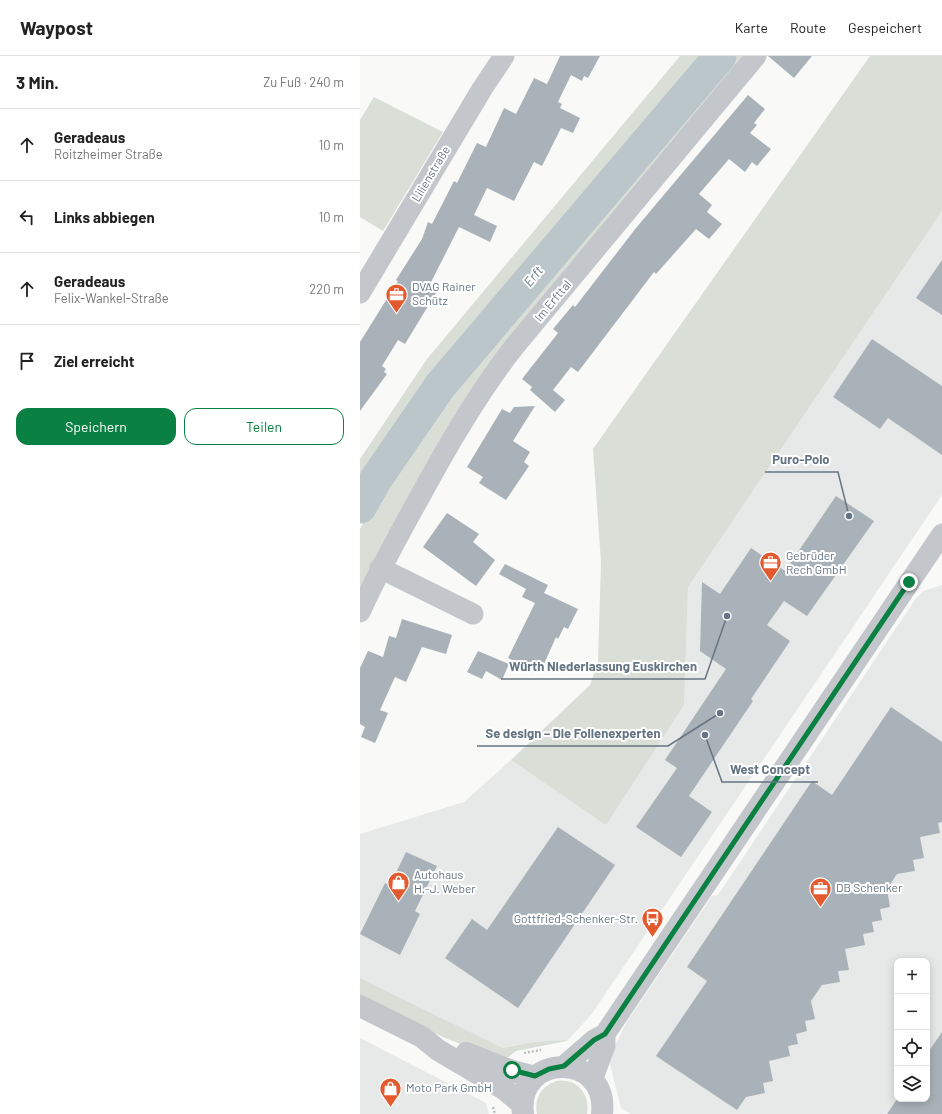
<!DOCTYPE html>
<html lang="de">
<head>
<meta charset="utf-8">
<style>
  :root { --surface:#fff; --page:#f6f6f6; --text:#222; --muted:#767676; --line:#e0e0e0; --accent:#0b8043 }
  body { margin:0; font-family:Barlow,sans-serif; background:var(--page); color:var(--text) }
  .controls { position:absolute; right:12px; bottom:12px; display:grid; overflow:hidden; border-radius:8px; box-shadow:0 2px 10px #0003 }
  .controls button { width:36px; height:36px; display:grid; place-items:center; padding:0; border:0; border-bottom:1px solid var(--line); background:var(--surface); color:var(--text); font:20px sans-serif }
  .stop { position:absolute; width:12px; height:12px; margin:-9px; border:3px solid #0b8043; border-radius:50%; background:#fff }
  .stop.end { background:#0b8043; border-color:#fff; box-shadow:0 1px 4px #0008 }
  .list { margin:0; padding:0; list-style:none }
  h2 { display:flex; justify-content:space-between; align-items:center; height:52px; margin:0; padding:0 16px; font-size:17px }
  h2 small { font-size:13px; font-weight:400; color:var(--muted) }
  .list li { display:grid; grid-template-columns:26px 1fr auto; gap:12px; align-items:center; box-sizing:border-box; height:72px; padding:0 16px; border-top:1px solid var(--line) }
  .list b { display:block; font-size:15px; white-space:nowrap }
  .list p { margin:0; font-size:13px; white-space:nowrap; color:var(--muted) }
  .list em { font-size:13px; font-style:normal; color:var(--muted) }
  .actions { display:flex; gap:8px; padding:12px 16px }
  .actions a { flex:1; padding:9px 0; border:1px solid var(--accent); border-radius:12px; text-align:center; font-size:14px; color:var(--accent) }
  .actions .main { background:var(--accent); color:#fff }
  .icon { flex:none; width:22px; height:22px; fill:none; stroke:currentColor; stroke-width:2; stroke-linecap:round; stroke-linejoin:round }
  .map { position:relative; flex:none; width:582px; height:1058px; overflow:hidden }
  header { display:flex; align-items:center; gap:24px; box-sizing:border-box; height:56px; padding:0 20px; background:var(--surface); border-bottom:1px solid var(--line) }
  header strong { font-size:19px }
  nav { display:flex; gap:22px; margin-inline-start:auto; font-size:14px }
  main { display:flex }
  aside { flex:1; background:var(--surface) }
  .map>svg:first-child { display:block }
</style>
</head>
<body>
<header>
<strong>Waypost</strong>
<nav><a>Karte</a><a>Route</a><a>Gespeichert</a></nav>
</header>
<main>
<aside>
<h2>3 Min.<small>Zu Fuß · 240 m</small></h2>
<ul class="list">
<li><svg class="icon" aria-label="ahead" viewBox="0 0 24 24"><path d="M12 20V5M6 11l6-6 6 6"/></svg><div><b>Geradeaus</b><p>Roitzheimer Straße</p></div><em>10 m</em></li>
<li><svg class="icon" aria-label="left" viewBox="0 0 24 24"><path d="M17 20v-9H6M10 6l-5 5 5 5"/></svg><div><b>Links abbiegen</b></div><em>10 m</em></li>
<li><svg class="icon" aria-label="ahead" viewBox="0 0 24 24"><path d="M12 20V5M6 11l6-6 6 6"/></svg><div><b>Geradeaus</b><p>Felix-Wankel-Straße</p></div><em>220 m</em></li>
<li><svg class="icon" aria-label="arrive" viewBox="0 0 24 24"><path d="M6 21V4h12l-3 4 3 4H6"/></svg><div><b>Ziel erreicht</b></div></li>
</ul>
<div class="actions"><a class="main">Speichern</a><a>Teilen</a></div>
</aside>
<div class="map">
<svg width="582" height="1058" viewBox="0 0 582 1058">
  <rect width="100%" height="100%" fill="#f9f9f7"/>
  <!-- built -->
  <path fill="#e7e8e8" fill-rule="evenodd" d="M582,155V439L231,959L207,985L204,984L173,986L143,992L0,922V778L104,746L151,704L246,768L324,649L328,531Z
    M582,529V1058H271L261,1052L250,1008L255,990L266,967L352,840L358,839L556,542L563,535ZM537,905H567V1043H537Z
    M0,982L126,1047L129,1058H0Z"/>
  <!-- green -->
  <path fill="#d9ded6" d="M320,0H351L105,282L58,344L41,373L0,432V403L67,303Z
    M368,0H390L214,211L0,542V473L18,438L52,387L94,329L144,265Z
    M510,0H582V155L328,531L324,649L246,769L151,704L230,629L238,606L241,506L233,393Z
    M14,41L83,76L23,175L0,161V64Z
    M0,922L143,992L173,986L204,984L207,985L156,995L143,1005L85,982L0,940Z
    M196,1025C216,1021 231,1038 227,1058H177C174,1042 181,1031 196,1025Z"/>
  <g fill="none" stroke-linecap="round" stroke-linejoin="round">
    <!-- river -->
    <path stroke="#bbc6cb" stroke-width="33" d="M0,451L16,423L80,330L360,0"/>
  </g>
  <!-- building -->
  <path fill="#a9b2b8" d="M200,0H240L228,22L224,20L222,25L211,19L198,46L202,48L200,52L220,62L213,77L201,72L182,110L174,106L154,145L127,132L114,159L137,170L130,186L99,171L68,232L76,237L45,288L38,284L22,310L26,313L24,316L27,318L0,355V286L38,225L36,224L62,183L68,166L72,168L94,125L97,127L117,87L126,91L144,52L156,58L174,22L187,28Z
    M408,0H452L434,22Z
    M388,39L405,53L394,67L397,69L390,77L411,93L397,110L392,106L385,116L369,103L339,138L352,149L347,156L362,168L349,183L336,173L296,218L294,216L218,316L211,311L193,334L205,344L195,356L170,334L172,331L162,323L198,277L193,273L213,249L215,251L276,172Z
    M582,204V259L556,242Z
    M512,283L582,330V399L528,362L520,373L473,341Z
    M175,350L153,385L170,396L164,406L169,410L146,444L119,427L123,421L107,411L142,353L150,357L154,351Z
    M476,440L514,465L447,560L424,545L407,569L430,585L391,643L393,645L329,740L352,756L321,801L276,771L317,712L305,704L366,613L340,595L342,526L360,538L391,492L425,515Z
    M87,457L119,478L113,486L135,504L116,530L63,491Z
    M145,508L188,529L184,537L218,553L208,573L204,571L198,583L196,581L180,617L148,602L175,547L162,541L166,533L139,518Z
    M42,563L92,579L86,598L62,591L46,626L35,621L20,654L28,657L15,687L1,681L5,671L0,668V612L8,595L23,601L29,580L36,582Z
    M118,595L149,608L142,624L126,615L122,623L107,616Z
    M531,651L582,686V766L578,767L580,777L560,781L564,802L553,804L555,815L537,818L527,833L530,851L520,853L522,864L512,866L514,876L503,878L505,889L485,893L489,914L478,915L480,926L462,929L451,945L455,963L445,965L447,975L436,978L438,988L428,990L430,1000L409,1005L413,1025L403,1027L405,1037L386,1041L377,1054L296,1000L347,925L327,911L452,725L472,739Z
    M198,771L255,809L158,952L85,902L112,863L127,874Z
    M46,796L77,810L55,855L60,858L40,899L0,878L25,827L30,829Z
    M582,976V1058H527L537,1043H567V998Z"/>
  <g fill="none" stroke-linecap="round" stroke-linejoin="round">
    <!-- path -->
    <path stroke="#bbbec1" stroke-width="2.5" stroke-dasharray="2 2" stroke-linecap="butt" d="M164,997L181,994
      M133,1051L135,1058"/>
    <!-- minor -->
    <path stroke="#c3c7cb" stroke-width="21" d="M0,237L122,33L144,0
      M20,512L113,558
      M0,556C19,515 40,476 62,437C89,387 118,337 154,291L396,0
      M204,1010L234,984L245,978L582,478
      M232,1024L245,990V978"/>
    <!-- tertiary -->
    <path stroke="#c3c7cb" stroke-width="22" d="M0,950L62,981L78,994L144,1033L162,1048
      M106,997L152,1015L175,1021
      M163,1058C155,996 249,995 242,1058"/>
  </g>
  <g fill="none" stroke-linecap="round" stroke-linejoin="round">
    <!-- route -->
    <path stroke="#0b8043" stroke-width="5" d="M152,1014L175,1020L189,1013L204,1010L234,984L245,978L549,526"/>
  </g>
  <!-- icons -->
  <defs>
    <symbol id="office-pin" viewBox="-11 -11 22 30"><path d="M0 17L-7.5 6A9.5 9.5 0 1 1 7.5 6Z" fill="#e25a2e" stroke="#fff"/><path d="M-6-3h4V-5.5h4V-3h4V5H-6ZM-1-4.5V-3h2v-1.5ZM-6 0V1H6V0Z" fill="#fff"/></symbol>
    <symbol id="shop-pin" viewBox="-11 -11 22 30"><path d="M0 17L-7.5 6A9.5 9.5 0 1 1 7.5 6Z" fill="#e25a2e" stroke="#fff"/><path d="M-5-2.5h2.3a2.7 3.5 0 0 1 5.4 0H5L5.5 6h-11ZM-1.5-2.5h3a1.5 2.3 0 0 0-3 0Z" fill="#fff"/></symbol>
    <symbol id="bus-pin" viewBox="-11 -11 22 30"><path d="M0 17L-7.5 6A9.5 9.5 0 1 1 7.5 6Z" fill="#e25a2e" stroke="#fff"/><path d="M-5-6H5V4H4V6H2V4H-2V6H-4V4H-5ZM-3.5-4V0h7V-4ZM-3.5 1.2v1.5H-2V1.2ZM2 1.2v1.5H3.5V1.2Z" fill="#fff"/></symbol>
  </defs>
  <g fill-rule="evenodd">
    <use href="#office-pin" x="24" y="226" width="25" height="34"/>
    <use href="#office-pin" x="398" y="494" width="25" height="34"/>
    <use href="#shop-pin" x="26" y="814" width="25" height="34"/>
    <use href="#office-pin" x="448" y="820" width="25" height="34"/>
    <use href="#bus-pin" x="280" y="850" width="25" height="34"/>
    <use href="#shop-pin" x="18" y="1020" width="25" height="34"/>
  </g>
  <g text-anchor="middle" stroke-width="4" stroke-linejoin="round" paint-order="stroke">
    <!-- street labels -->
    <g font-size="12" fill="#657482" stroke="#fff">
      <text transform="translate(71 118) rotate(-59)" y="4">Lilienstraße</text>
      <text transform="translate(193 245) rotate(-50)" y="4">Im Erfttal</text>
    </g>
    <!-- poi labels -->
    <g font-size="12" fill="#657482" stroke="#fff" text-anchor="start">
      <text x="52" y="235">DVAG Rainer<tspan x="52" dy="14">Schütz</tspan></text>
      <text x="426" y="504">Gebrüder<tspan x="426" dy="14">Rech GmbH</tspan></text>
      <text x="54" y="823">Autohaus<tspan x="54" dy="14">H.-J. Weber</tspan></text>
      <text x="476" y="836">DB Schenker</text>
      <text x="278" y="867" text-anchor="end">Gottfried-Schenker-Str.</text>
      <text x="46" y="1036">Moto Park GmbH</text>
    </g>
    <!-- water labels -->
    <g font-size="13" font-style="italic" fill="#647a83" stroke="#fff">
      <text transform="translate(173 220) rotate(-50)" y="5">Erft</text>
    </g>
  </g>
  <!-- callouts -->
  <path fill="none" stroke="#657482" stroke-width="1.5" d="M489 460L478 416H405M367 560L345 623H141M360 657L308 690H117M345 679L362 726H458"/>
  <g fill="#657482" stroke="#fff" stroke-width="1.5">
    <circle cx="489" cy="460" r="4"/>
    <circle cx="367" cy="560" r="4"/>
    <circle cx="360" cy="657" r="4"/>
    <circle cx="345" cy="679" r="4"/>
  </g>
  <g font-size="13" text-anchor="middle" font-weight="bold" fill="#657482" stroke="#fff" stroke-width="4" stroke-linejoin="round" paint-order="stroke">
    <text x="441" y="408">Puro-Polo</text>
    <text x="243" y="615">Würth Niederlassung Euskirchen</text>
    <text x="213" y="682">Se design – Die Folienexperten</text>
    <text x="410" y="718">West Concept</text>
  </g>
</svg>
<div class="controls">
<button>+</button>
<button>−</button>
<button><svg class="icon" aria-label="locate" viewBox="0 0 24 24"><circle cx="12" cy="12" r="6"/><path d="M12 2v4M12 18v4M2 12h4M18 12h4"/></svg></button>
<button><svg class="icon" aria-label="layers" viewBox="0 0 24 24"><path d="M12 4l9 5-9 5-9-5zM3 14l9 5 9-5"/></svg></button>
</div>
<div class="stop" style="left:152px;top:1014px"></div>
<div class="stop end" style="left:549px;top:526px"></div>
</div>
</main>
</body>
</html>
